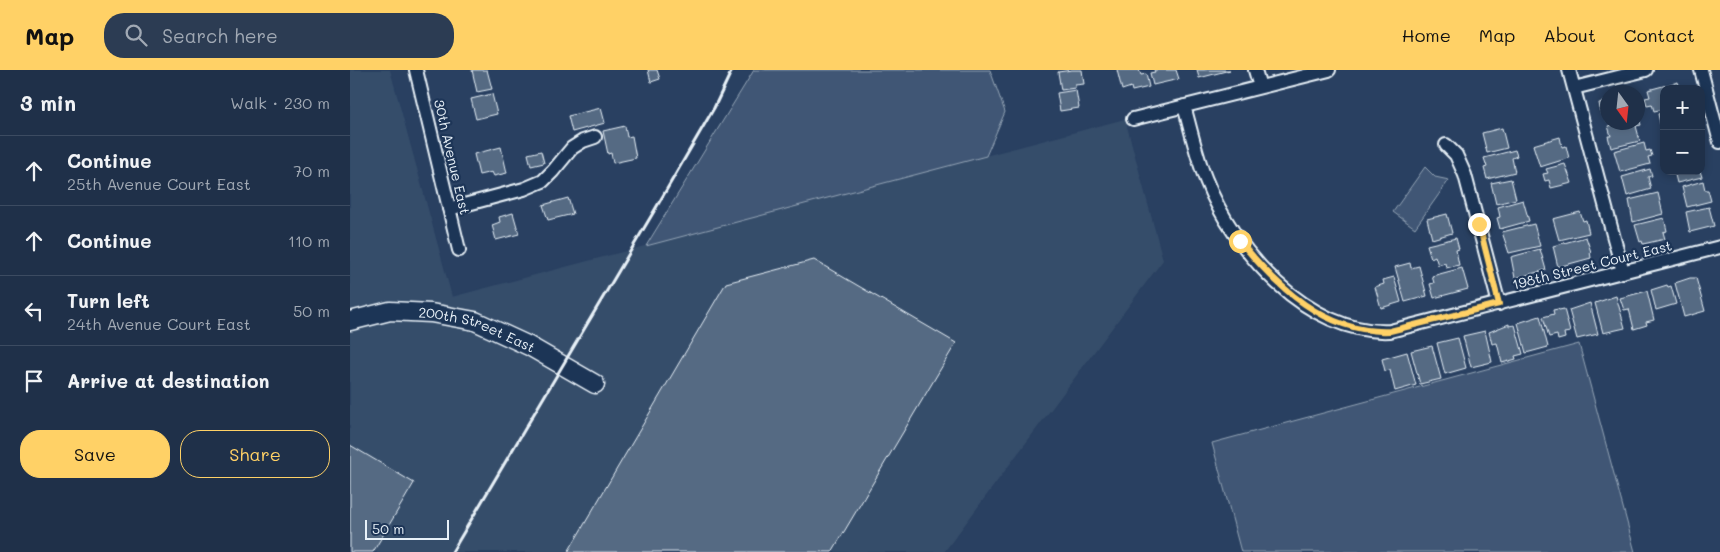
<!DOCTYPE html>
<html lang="en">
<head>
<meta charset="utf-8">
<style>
  :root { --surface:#1f3049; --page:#2c3c53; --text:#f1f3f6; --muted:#a1a9b4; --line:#3c4b61; --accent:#ffd166 }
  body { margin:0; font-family:Mali,sans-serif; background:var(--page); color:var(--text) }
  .controls { position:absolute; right:15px; top:15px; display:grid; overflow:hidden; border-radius:10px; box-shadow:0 2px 8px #0003 }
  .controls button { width:45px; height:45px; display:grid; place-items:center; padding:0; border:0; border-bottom:1px solid var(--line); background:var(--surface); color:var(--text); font:25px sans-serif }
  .compass { position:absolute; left:1250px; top:15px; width:45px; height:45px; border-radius:50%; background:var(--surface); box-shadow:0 2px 8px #0003; rotate:165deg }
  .scale { position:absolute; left:15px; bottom:12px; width:84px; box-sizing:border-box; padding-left:5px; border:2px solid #e8f1f8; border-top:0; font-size:14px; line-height:18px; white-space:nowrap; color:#e8f1f8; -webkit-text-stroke:4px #1d3557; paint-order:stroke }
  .stop { position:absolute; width:15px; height:15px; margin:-11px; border:4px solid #ffd166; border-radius:50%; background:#fff }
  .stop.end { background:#ffd166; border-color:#fff; box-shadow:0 1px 5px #0008 }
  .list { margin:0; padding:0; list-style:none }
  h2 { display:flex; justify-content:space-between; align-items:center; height:65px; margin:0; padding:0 20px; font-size:21px }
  h2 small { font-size:16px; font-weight:400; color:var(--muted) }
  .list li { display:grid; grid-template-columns:32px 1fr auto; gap:15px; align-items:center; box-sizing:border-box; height:70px; padding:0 20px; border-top:1px solid var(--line) }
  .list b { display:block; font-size:19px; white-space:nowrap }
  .list p { margin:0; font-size:16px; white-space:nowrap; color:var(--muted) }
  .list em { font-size:16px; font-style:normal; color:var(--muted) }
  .actions { display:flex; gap:10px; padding:15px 20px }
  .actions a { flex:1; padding:11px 0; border:1px solid var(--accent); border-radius:20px; text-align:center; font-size:18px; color:var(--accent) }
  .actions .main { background:var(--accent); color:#111 }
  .icon { flex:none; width:28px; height:28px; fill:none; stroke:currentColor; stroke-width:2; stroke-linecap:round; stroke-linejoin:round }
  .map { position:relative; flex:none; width:1370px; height:482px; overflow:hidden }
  header { display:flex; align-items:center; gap:30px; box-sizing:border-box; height:70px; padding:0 25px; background:var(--accent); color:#111 }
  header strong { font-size:24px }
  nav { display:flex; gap:28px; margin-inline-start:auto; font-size:18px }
  .search { width:350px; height:45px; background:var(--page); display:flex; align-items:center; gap:12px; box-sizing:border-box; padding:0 18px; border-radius:20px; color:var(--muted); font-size:19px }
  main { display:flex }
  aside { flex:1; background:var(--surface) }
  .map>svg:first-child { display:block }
</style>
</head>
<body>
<header>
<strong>Map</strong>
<div class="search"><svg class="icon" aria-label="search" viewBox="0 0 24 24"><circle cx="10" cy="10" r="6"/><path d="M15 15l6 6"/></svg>Search here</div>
<nav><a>Home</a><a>Map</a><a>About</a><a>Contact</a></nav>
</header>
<main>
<aside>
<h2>3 min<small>Walk · 230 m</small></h2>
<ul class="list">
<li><svg class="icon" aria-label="ahead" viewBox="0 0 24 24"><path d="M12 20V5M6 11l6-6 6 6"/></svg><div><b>Continue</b><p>25th Avenue Court East</p></div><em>70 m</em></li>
<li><svg class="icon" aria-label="ahead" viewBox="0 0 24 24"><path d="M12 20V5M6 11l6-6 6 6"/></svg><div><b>Continue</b></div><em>110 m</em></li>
<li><svg class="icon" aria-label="left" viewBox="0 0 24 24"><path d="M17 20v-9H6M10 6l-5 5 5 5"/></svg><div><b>Turn left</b><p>24th Avenue Court East</p></div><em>50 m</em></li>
<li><svg class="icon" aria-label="arrive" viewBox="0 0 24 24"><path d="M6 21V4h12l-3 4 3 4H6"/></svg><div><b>Arrive at destination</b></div></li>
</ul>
<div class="actions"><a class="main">Save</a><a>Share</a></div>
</aside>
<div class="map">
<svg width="1370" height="482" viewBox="0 0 1370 482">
  <rect width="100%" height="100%" fill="#294061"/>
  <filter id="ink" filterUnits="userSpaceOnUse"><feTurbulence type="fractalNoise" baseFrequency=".02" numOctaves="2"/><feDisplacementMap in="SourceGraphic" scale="10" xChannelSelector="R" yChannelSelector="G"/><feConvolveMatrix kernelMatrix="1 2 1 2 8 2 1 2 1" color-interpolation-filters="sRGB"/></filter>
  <g filter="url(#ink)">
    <!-- built -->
    <path fill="#364d6b" d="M0,0H40L102,227L775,49L813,190L594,482H0Z"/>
    <!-- green -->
    <path fill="#415774" stroke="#94a4b6" d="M404,0H640L655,42L636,86L296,176Z
      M1075,97L1085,107L1099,110L1065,158L1043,142Z
      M1229,274L1285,482H891L862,373Z"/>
    <!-- building -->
    <path fill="#556a83" stroke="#e8f1f8" d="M122,0H137L142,19L127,22Z
      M298,0H307L310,9L301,12Z
      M722,0H732L734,14L725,15V18L711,20L708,2Z
      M767,0H789L791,5L796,4L799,17L782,21L781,17L772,20Z
      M804,0H826L829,9L803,15L800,3L805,2Z
      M847,0H880L849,8Z
      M1328,12L1330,19H1314V39L1304,41L1302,34L1297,35L1295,28L1300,27L1298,20Z
      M726,20L729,38L710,41L707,23Z
      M142,24L147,44L126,49L121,29Z
      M1258,31V52H1257L1255,43L1251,44L1249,33Z
      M251,38L255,53L222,62L218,46Z
      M1314,42V65L1313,66L1308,44Z
      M1289,48L1291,55L1286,56L1290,71L1261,78L1258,66H1261L1258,56L1273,52H1288V49Z
      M275,56L277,67L282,66L286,88L263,93L261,83L258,84L253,61Z
      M1152,58L1157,78L1137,83L1132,63Z
      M1210,67L1212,77L1216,76L1219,88L1190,97L1183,75Z
      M1294,73L1296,81L1300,80L1302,86L1298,87L1300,94L1270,102L1264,81Z
      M151,77L157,103L144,106L142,102L129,105L124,84Z
      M1165,80L1167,86L1162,88L1165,102L1137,109L1134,98L1137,97L1134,88Z
      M191,81L194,93L181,96L178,84Z
      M1215,94L1222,113L1201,118L1199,110L1195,111L1193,104L1198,103L1196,99Z
      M1300,99L1302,106L1298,107L1301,119L1277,126L1272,107Z
      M1324,101H1350L1352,107L1327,113Z
      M1161,109L1166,129L1146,134L1141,113Z
      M1353,111L1355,120H1358L1361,131L1337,137L1332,117Z
      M1308,123L1313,144L1283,152L1279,130Z
      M218,128L223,144L198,150L193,135Z
      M1173,130L1179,151L1150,159L1147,148L1150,147L1148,137Z
      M1359,137L1364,156L1340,162L1336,142Z
      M1230,142L1233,151L1236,150L1239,163L1209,170L1203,149Z
      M163,143L169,164L146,170L142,155L150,152L149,147Z
      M1097,144L1102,163L1082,169L1077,149Z
      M1314,148L1317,161L1313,162L1315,169L1293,174L1292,171L1290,172L1285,155Z
      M1184,154L1190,176L1159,183L1152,162Z
      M1236,167L1241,182H1240L1241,188L1208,197L1203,176Z
      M1106,168L1109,179L1106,180L1109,195L1096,198L1095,193L1088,195L1085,186L1081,188L1077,175Z
      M1190,179L1196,200L1165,208L1161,187Z
      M464,190L606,273L482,482H218L376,213Z
      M1060,193L1061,198L1069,196L1077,226L1055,232L1045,197Z
      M1112,198L1118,219L1084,228L1080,214L1084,213L1082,206Z
      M1044,207L1051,232L1031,238L1025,217L1034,214L1033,210Z
      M1340,208H1346L1355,241L1334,247L1325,213Z
      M1317,215L1318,217L1321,216L1326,234L1306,240L1301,220Z
      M1297,221L1304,250L1296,252L1297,255L1284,259L1279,239L1274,240L1270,228Z
      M1266,226L1275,258L1253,263L1245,233Z
      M1240,233L1248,264L1227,269L1219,240Z
      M1208,239L1209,240L1214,239L1220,262L1214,263L1215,268L1208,270L1207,265L1199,267L1193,247L1204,244L1203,240Z
      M1190,246L1198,277L1176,283L1168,253Z
      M1159,254V256L1165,255L1173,284L1165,286L1166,289L1152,293L1147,273L1142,274L1139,262Z
      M1135,261L1142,292L1121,297L1113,266Z
      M1108,268L1116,298L1095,304L1087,273Z
      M1082,276L1091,309L1070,314L1061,281Z
      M1057,282L1066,315L1045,321L1040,300L1035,301L1032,289Z
      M0,375L64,413L23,482H0Z"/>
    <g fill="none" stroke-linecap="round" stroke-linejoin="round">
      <defs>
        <path id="street" d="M66,0L109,180
          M905,0L910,17
          M1219,0L1273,202
          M1351,0L1370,72
          M1224,18L1296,0
          M834,36C841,60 846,86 856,110C883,180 958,265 1040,261L1370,177
          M783,49L979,0
          M1096,75L1106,85L1115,105L1149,234
          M99,139L174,119L193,111L203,101L222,78L233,71L245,67"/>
        <g id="secondary">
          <path id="s1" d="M0,251L40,241L81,243L125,251L179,276L245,314"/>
        </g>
      </defs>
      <!-- street casing -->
      <use href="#street" stroke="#e8f1f8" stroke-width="16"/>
      <!-- secondary casing -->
      <use href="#secondary" stroke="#e8f1f8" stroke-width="21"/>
      <!-- street -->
      <use href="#street" stroke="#1d3557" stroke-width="12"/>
      <!-- secondary -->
      <use href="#secondary" stroke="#1d3557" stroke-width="18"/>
      <!-- rail -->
      <path stroke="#e8f1f8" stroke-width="3" d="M102,482L303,143L364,38L382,0"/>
    </g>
  </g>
  <g fill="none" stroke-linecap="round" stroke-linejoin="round" filter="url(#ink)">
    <!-- route -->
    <path stroke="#ffd166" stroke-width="6" d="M890,171C927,217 976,264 1040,261L1149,234L1129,154"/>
  </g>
  <g text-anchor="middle" stroke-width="4.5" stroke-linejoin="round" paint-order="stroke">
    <!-- street labels -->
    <g font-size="14" fill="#e8f1f8" stroke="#1d3557">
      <text transform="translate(102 87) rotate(77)" y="5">30th Avenue East</text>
      <text transform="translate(1242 195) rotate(-14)" y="5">198th Street Court East</text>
      <text dy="5" stroke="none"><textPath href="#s1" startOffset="131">200th Street East</textPath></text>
    </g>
  </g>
</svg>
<div class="controls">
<button>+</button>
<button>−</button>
</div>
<svg class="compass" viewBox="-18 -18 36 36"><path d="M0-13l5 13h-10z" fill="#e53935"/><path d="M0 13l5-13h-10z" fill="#a1a9b4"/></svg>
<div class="scale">50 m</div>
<div class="stop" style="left:890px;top:171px"></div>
<div class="stop end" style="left:1129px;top:154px"></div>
</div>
</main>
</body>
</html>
